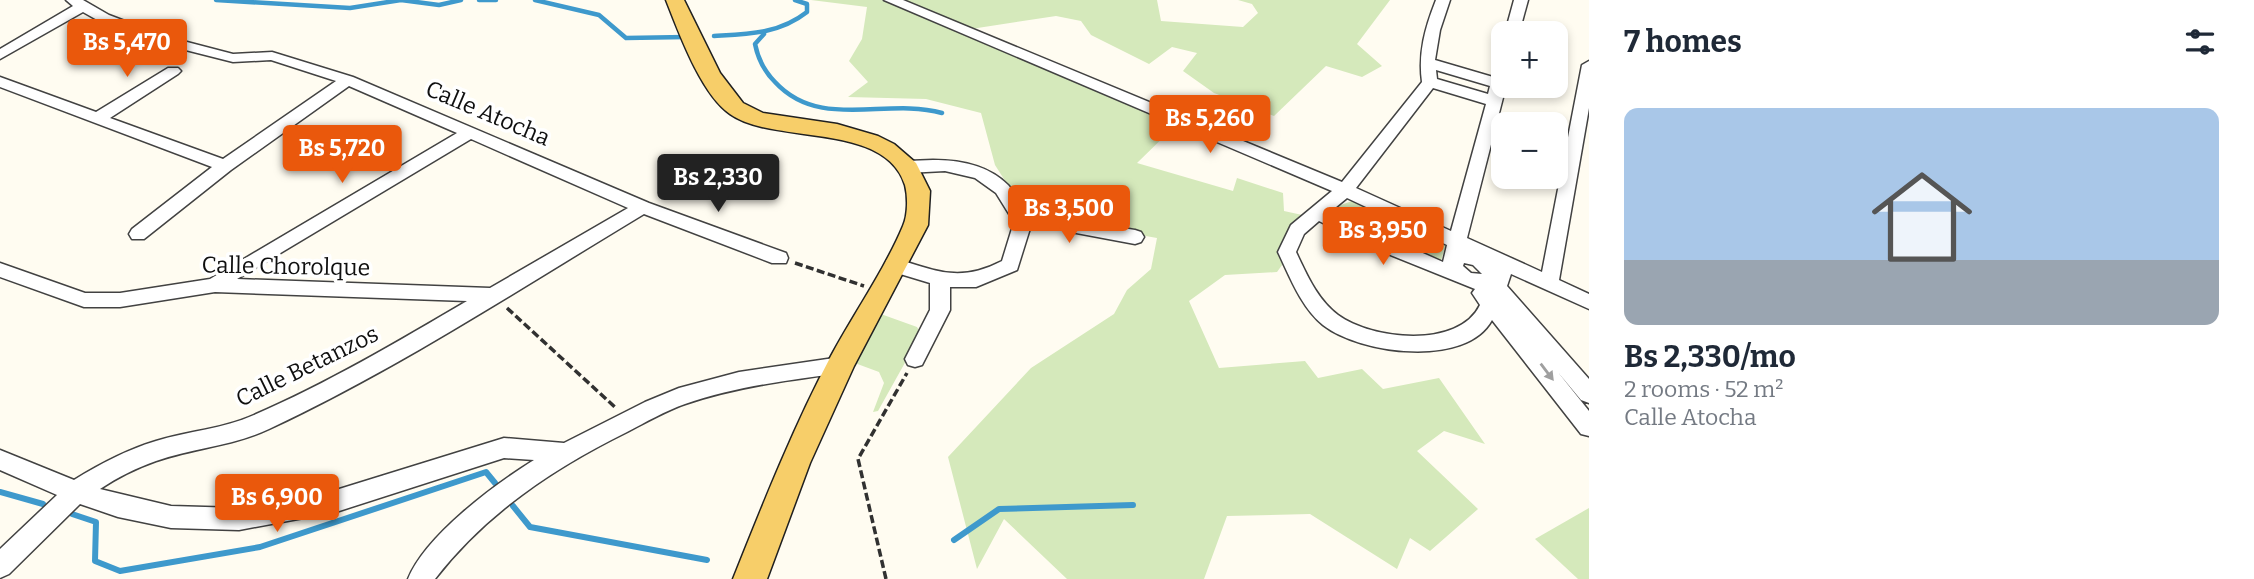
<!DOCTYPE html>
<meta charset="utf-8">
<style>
body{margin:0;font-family:Bitter,serif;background:#f6f6f7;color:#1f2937;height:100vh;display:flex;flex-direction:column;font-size:26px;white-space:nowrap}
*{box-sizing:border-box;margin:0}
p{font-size:23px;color:#747a83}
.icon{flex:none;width:38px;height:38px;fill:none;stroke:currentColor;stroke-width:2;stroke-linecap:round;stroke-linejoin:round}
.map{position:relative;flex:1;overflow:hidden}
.panel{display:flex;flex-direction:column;background:#fff;width:665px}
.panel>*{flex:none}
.tools{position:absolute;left:1491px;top:21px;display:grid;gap:14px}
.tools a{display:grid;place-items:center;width:77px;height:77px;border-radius:14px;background:#fff;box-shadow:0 4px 10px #0003;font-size:35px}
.price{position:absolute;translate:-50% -60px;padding:0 16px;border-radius:7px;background:#ea580c;color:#fff;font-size:23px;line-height:46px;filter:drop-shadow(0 2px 4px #0008)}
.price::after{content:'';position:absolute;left:50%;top:42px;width:21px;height:16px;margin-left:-10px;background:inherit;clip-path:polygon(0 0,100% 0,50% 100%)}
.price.on{background:#222;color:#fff}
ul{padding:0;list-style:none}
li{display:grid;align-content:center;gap:14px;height:371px;padding:0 35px}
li+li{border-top:2px solid #e0e1e3}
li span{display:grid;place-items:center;height:217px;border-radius:14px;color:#555}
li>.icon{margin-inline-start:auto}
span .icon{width:126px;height:126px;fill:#fffc;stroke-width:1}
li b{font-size:30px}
h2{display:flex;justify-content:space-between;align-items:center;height:84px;padding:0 35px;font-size:30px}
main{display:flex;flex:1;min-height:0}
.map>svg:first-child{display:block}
.green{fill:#d5e9bb}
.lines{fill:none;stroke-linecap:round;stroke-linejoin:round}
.stream-far1{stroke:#3e99cc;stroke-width:4.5}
.stream{stroke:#3e99cc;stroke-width:6}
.minor-casing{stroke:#424242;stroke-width:3}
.major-casing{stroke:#202020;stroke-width:3}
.path{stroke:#313131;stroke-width:3.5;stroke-dasharray:8 3.5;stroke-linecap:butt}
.minor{fill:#fff;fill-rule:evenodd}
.major{fill:#f7ce69;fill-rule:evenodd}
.oneway{fill:#9f9f9f}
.labels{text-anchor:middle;stroke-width:7;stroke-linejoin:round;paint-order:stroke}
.street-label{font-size:23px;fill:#0f0f0f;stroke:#fff}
</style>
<main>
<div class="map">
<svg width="1589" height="579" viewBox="0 0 1589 579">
<rect width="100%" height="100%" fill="#fffcf1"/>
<g class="green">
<polygon points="811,0 882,0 1176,125 1137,163 1233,191 1237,178 1283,193 1284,211 1316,218 1277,272 1225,275 1189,301 1219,368 1305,361 1318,378 1362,369 1383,389 1439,378 1485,444 1444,431 1417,451 1478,509 1430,551 1410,538 1397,569 1310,514 1227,516 1204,579 1067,579 1004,519 977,569 948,457 1031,368 1114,314 1127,290 1151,269 1157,238 1112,230 1016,198 995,165 981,113 926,99 848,97 868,82 849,61 862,39 867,7"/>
<polygon points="901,0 1157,0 1161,21 1243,27 1258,13 1252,4 1238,0 1390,0 1357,44 1382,66 1362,77 1326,66 1274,116 1214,93 1183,71 1197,53 1172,47 1149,64 1091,35 1081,21 1056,16 971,29"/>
<polygon points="1352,201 1446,244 1440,264 1351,225 1337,214 1338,206"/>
<polygon points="878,313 917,327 921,334 878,411 873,412 884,383 879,372 852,362"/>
<polygon points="1589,508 1589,579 1578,579 1535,539"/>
</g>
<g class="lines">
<g class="stream-far1">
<polyline points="216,0 350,8 401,0 439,5 461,0"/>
<polyline points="479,0 496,0"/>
<polyline points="535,0 599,15 626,38 686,37"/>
<path d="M764 34 755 44C758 59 765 72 775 82 820 131 886 97 942 113"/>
<path d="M714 36C748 34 779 34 807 12V4L795 0"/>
</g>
<g class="stream">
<polyline points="0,492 43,504"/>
<polyline points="513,506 530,527 707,560"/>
<polyline points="72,514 96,522 95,561 120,571 260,547 486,472 495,483"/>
<polyline points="954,540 999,509 1133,505"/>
</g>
<g class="minor-casing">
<g id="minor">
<path d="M66 0H83L109 15 164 36 233 54 272 52 353 77 649 203 786 253 788 258 786 263H772L644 214C521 288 399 368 269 429 233 446 193 448 156 461 136 468 118 477 100 489L171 506 239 508 336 490 504 438 564 443 645 402 679 388 739 372 841 357 848 359 851 365 848 371 841 373C788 380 735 387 685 404 665 411 646 422 627 432 554 468 486 513 435 579H408C426 535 494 485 534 460L504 458 336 512 239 530 171 528 118 517 80 504 9 574 0 578V549L57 495 0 470V450L74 480C100 464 126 450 156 441 188 431 223 429 254 415 326 384 399 341 467 301L215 292 120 307H84L0 277V263L85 293H120L210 279 457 133 349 86 231 170 144 239H132L129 234 132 229 212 167 0 87V77L96 112 168 68H178L181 71 178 74 110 118 223 159 336 81 271 60 233 62 154 42 99 21 83 12 0 59V49L73 6ZM471 139 628 208 490 288 237 279Z"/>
<path d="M884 0H903L1342 182 1422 82C1418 53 1425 28 1436 0H1450L1440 30 1435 60 1493 77 1498 64 1503 63V86H1506L1467 238 1542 272 1582 65 1589 61V108L1559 280 1589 294V309L1511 274 1507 286 1589 379V403L1581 400 1557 371 1589 411V436L1581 434 1492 320C1466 368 1360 354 1323 325 1301 307 1290 277 1278 252L1291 225 1332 191ZM1436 70 1490 86 1488 94 1437 79ZM1433 88 1486 104 1451 231 1356 188ZM1347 198 1447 245 1443 262 1330 212ZM1319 221 1373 248 1475 289 1472 293 1480 305C1459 349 1372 340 1338 315 1317 299 1307 275 1296 252L1304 234ZM1464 263 1473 265 1482 274 1471 273 1463 266Z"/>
<polygon points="1514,0 1528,0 1519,33 1505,33"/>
<path d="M933 160C960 160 988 165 1008 185 1014 191 1017 201 1025 204 1060 219 1098 224 1135 230L1141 232 1144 237 1141 242 1135 244 1071 232 1030 219 1032 222 1017 270 976 287H950V310L922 365 915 367 908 365 905 359 930 310V283L887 270 885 265 887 260 894 258C937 271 959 283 1002 261L1014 222 996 193 975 178 945 171 907 173 899 167 907 161Z"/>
</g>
</g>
<g class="major-casing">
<path id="major" d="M666 0H684L720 73 743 103 763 113 837 124 878 136 894 144 916 163 930 191 928 225 854 366 810 463 767 579H733C763 504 793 428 831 356 853 315 885 269 903 226 908 215 908 197 905 185 885 121 773 145 730 114 701 94 679 33 666 0Z"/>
</g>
<g class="path">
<polyline points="795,263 864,286"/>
<polyline points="507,308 617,409"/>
<polyline points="886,579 858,459 907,373"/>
</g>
<use href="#minor" class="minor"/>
<use href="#major" class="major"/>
</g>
<defs><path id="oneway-solid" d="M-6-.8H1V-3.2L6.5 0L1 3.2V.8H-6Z" transform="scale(1.75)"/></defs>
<use class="oneway" href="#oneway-solid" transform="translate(1547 372) rotate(53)"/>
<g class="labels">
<g class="street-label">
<text transform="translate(488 113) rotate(23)" y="8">Calle Atocha</text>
<text transform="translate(286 266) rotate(1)" y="8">Calle Chorolque</text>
<text transform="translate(307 366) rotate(-26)" y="8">Calle Betanzos</text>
</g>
</g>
</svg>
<div class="tools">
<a>+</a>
<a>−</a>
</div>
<b class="price" style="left:127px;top:79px">Bs 5,470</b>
<b class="price" style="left:1210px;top:155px">Bs 5,260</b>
<b class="price" style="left:342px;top:185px">Bs 5,720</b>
<b class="price on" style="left:718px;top:214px">Bs 2,330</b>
<b class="price" style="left:1069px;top:245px">Bs 3,500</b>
<b class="price" style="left:1383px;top:267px">Bs 3,950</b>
<b class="price" style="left:277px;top:534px">Bs 6,900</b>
</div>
<section class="panel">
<h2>7 homes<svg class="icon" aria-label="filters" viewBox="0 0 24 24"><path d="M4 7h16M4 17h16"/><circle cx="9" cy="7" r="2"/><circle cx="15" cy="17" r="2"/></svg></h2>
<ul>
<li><span style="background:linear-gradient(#a9c7e8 70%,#9aa5b1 0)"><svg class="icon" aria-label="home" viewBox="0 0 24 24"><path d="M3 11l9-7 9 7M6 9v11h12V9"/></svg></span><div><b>Bs 2,330/mo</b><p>2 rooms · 52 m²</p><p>Calle Atocha</p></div></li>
</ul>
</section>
</main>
